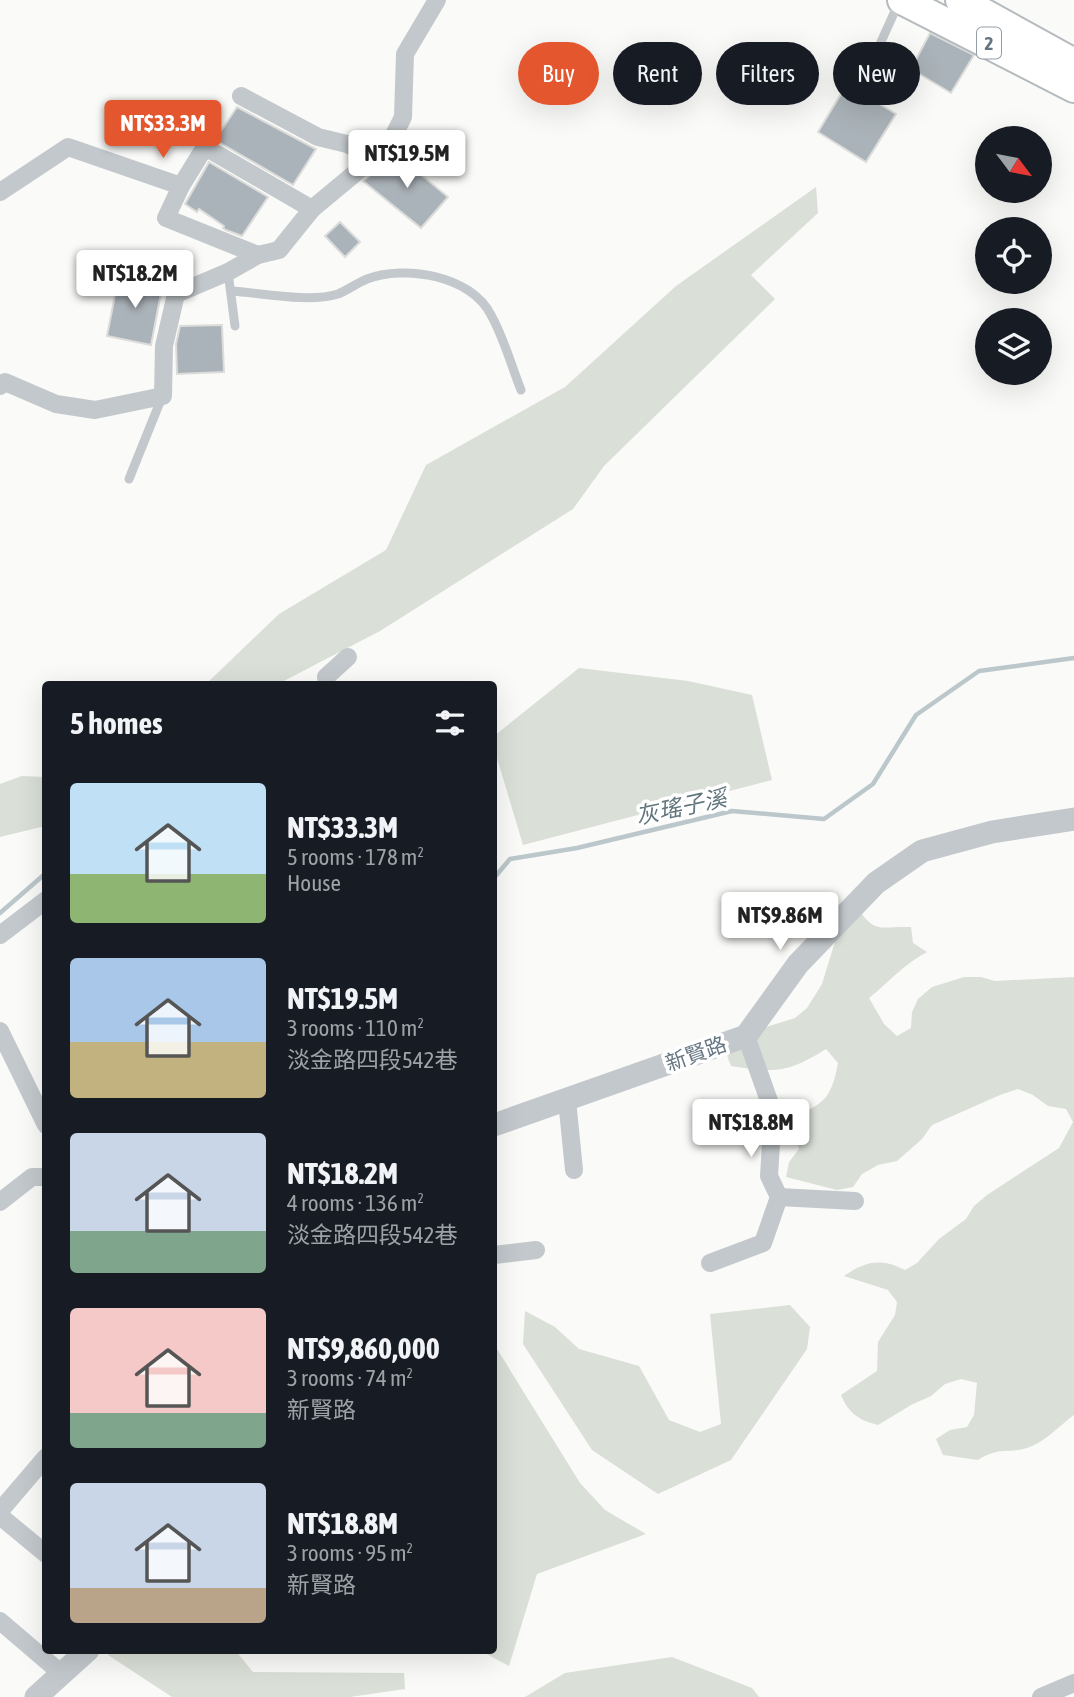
<!DOCTYPE html>
<meta charset="utf-8">
<style>
body{margin:0;font-family:"Asap Condensed","Noto Sans TC",sans-serif;background:#20242c;color:#f1f3f6;height:100vh;display:flex;flex-direction:column;font-size:26px;white-space:nowrap}
*{box-sizing:border-box;margin:0}
p{font-size:23px;color:#9ea1a6}
.icon{flex:none;width:38px;height:38px;fill:none;stroke:currentColor;stroke-width:2;stroke-linecap:round;stroke-linejoin:round}
.map{position:relative;flex:1;overflow:hidden}
.panel{position:absolute;left:42px;top:681px;width:455px;height:973px;display:flex;flex-direction:column;background:#171b24;border-radius:7px;box-shadow:0 7px 28px #0002}
.panel>*{flex:none}
.hud{position:absolute;left:518px;top:42px;width:450px;height:63px;display:flex;gap:14px}
.needle{width:46px;rotate:122deg}
.fabs{position:absolute;left:975px;top:126px;display:grid;gap:14px}
.fabs a{display:grid;place-items:center;width:77px;height:77px;border-radius:50%;background:#171b24;box-shadow:0 7px 28px #0002;font-size:35px}
.price{position:absolute;translate:-50% -60px;padding:0 16px;border-radius:7px;background:#fff;color:#222;font-size:23px;line-height:46px;filter:drop-shadow(0 2px 4px #0008)}
.price::after{content:'';position:absolute;left:50%;top:42px;width:21px;height:16px;margin-left:-10px;background:inherit;clip-path:polygon(0 0,100% 0,50% 100%)}
.price.on{background:#e4572e;color:#fff}
ul{padding:0;list-style:none}
li{display:flex;align-items:center;gap:21px;height:175px;padding:0 28px}
li span{display:grid;place-items:center;flex:none;width:196px;height:140px;border-radius:7px;color:#555}
li>.icon{margin-inline-start:auto}
span .icon{width:84px;height:84px;fill:#fffc;stroke-width:1}
li b{font-size:30px}
h2{display:flex;justify-content:space-between;align-items:center;height:84px;padding:0 28px;font-size:30px}
.chip{padding:0 24px;border-radius:32px;background:#171b24;box-shadow:0 7px 28px #0002;font-size:24px;line-height:63px}
.chip.on{background:#e4572e;color:#fff}
.map>svg:first-child{display:block}
.green{fill:#dadfd7}
.lines{fill:none;stroke-linecap:round;stroke-linejoin:round}
.stream{stroke:#bbc7cb;stroke-width:4.5}
.building{fill:#aab3b9;stroke:#dcdcda;stroke-width:2}
.primary-casing{stroke:#b5babe;stroke-width:32}
.service{stroke:#c3c8cc;stroke-width:9}
.minor{stroke:#c3c8cc;stroke-width:18}
.tertiary{stroke:#c3c8cc;stroke-width:23}
.primary{stroke:#fff;stroke-width:28}
.labels{text-anchor:middle;stroke-width:7;stroke-linejoin:round;paint-order:stroke}
.shield{fill:#fff;stroke:#939fa8;stroke-width:2}
.shield-label{font-size:19px;font-weight:bold;fill:#657683}
.street-label{font-size:21px;fill:#657683;stroke:#fff}
.water-label{font-size:23px;font-style:italic;fill:#60757c;stroke:#fff}
</style>
<div class="map">
<svg width="1074" height="1697" viewBox="0 0 1074 1697">
<rect width="100%" height="100%" fill="#fafaf8"/>
<g class="green">
<polygon points="816,187 818,213 751,275 775,299 604,466 573,509 380,631 278,684 206,684 279,614 386,550 426,465 565,387 676,286"/>
<polygon points="579,668 688,681 752,695 772,780 523,845 494,748 494,736"/>
<polygon points="22,776 45,777 45,826 0,837 0,784"/>
<path d="M857 906C874 935 881 926 911 927L913 943 927 952C903 965 890 981 869 998L884 1024 897 1036 911 1028 912 1012 918 999 932 987 964 977H981L995 981 1074 977V1415C1060 1425 1044 1443 1027 1448 1007 1454 1000 1446 978 1460L943 1455 936 1439 950 1430 967 1427 974 1415 977 1383 961 1379 945 1384 931 1396 911 1405 878 1425C859 1420 849 1414 841 1395L877 1371 878 1342 895 1315 897 1302 888 1290 844 1276C866 1261 881 1258 905 1270L917 1263 939 1239 966 1219 974 1206 987 1195 1059 1148 1073 1122 1066 1109 1048 1106 1033 1095 1018 1089 1000 1095 932 1125 922 1139 897 1161 878 1165 862 1174 853 1187 837 1190 786 1177 789 1162 799 1149 791 1119C823 1103 831 1101 838 1063L826 1049C788 1073 775 1073 731 1066L725 1050 766 1027 795 1018 807 1008 822 984 838 932Z"/>
<polygon points="790,1305 810,1327 807,1349 731,1460 658,1494 592,1450 523,1344 525,1311 555,1327 579,1349 639,1366 669,1420 700,1432 721,1424 710,1314"/>
<polygon points="494,1344 580,1483 605,1510 646,1534 537,1574 509,1666 479,1650 494,1650"/>
<polygon points="113,1650 235,1650 253,1672 404,1673 405,1689 350,1697 172,1697 108,1655"/>
<polygon points="672,1657 752,1688 759,1697 525,1697 565,1673"/>
</g>
<g class="lines">
<g class="stream">
<polyline points="494,878 510,859 577,848 732,811 824,819 873,784 916,715 979,671 1074,658"/>
<polyline points="0,913 46,873"/>
</g>
</g>
<g class="building">
<polygon points="930,33 974,55 951,93 911,69"/>
<polygon points="847,84 896,114 866,162 818,132"/>
<polygon points="237,107 316,149 293,185 215,140"/>
<polygon points="396,154 448,197 421,228 363,181"/>
<polygon points="209,162 268,197 242,236 226,230 223,228 224,226 199,209 197,212 185,204"/>
<polygon points="340,222 360,242 345,257 325,236"/>
<polygon points="119,274 163,283 151,345 107,336"/>
<polygon points="222,325 224,372 177,374 176,344 180,326"/>
</g>
<g class="lines">
<g class="primary-casing">
<g id="primary">
<polyline points="902,0 1074,88"/>
<polyline points="960,0 1074,63"/>
</g>
</g>
<g class="service">
<polyline points="866,75 899,2"/>
<polyline points="228,272 235,326"/>
<path d="M231 291C262 293 308 303 338 294 348 290 357 283 367 279 405 265 471 275 491 315 504 338 511 365 521 390"/>
<polyline points="129,479 162,397"/>
</g>
<g class="minor">
<polyline points="241,96 318,137 347,144 376,157"/>
<polyline points="181,186 166,218 258,255"/>
<polyline points="0,192 68,147 181,186 205,147 312,209"/>
<polyline points="0,386 5,382 56,404 95,410 163,396 164,346 176,294 228,272 258,255 279,250 312,209 389,145 403,117 405,54 437,0"/>
<polyline points="327,684 326,677 348,657"/>
<polyline points="0,935 46,900"/>
<polyline points="0,1031 46,1125"/>
<polyline points="567,1100 574,1170"/>
<polyline points="779,1197 855,1201"/>
<polyline points="0,1202 32,1177 46,1177"/>
<polyline points="494,1255 536,1250"/>
<polyline points="710,1263 763,1243 779,1197 769,1176 773,1112 746,1036"/>
<polyline points="0,1511 46,1457"/>
<polyline points="0,1516 46,1554"/>
<polyline points="0,1621 62,1674"/>
<polyline points="1041,1697 1074,1683"/>
</g>
<g class="tertiary">
<polyline points="494,1125 746,1036 798,964 876,883 922,851 992,832 1074,819"/>
<polyline points="36,1697 88,1650"/>
</g>
<use href="#primary" class="primary"/>
</g>
<g class="labels">
<rect class="shield" x="977" y="27.5" width="24" height="31" rx="5"/>
<g class="shield-label">
<text x="989" y="50">2</text>
</g>
<g class="street-label">
<text transform="translate(696 1054) rotate(-20)" y="7">新賢路</text>
</g>
<g class="water-label">
<text transform="translate(681 807) rotate(-12)" y="8">灰瑤子溪</text>
</g>
</g>
</svg>
<div class="fabs">
<a><svg class="needle" viewBox="-14 -14 28 28"><path d="M0-13l5 13h-10z" fill="#e53935"/><path d="M0 13l5-13h-10z" fill="#9ea1a6"/></svg></a>
<a><svg class="icon" aria-label="locate" viewBox="0 0 24 24"><circle cx="12" cy="12" r="6"/><path d="M12 2v4M12 18v4M2 12h4M18 12h4"/></svg></a>
<a><svg class="icon" aria-label="layers" viewBox="0 0 24 24"><path d="M12 4l9 5-9 5-9-5zM3 14l9 5 9-5"/></svg></a>
</div>
<b class="price on" style="left:163px;top:160px">NT$33.3M</b>
<b class="price" style="left:407px;top:190px">NT$19.5M</b>
<b class="price" style="left:135px;top:310px">NT$18.2M</b>
<b class="price" style="left:780px;top:952px">NT$9.86M</b>
<b class="price" style="left:751px;top:1159px">NT$18.8M</b>
<div class="hud">
<a class="chip on">Buy</a>
<a class="chip">Rent</a>
<a class="chip">Filters</a>
<a class="chip">New</a>
</div>
<section class="panel">
<h2>5 homes<svg class="icon" aria-label="filters" viewBox="0 0 24 24"><path d="M4 7h16M4 17h16"/><circle cx="9" cy="7" r="2"/><circle cx="15" cy="17" r="2"/></svg></h2>
<ul>
<li><span style="background:linear-gradient(#bfe0f5 65%,#8fb573 0)"><svg class="icon" aria-label="home" viewBox="0 0 24 24"><path d="M3 11l9-7 9 7M6 9v11h12V9"/></svg></span><div><b>NT$33.3M</b><p>5 rooms · 178 m²</p><p>House</p></div></li>
<li><span style="background:linear-gradient(#a9c7e8 60%,#c2b280 0)"><svg class="icon" aria-label="home" viewBox="0 0 24 24"><path d="M3 11l9-7 9 7M6 9v11h12V9"/></svg></span><div><b>NT$19.5M</b><p>3 rooms · 110 m²</p><p>淡金路四段542巷</p></div></li>
<li><span style="background:linear-gradient(#c9d6e8 70%,#7fa58c 0)"><svg class="icon" aria-label="home" viewBox="0 0 24 24"><path d="M3 11l9-7 9 7M6 9v11h12V9"/></svg></span><div><b>NT$18.2M</b><p>4 rooms · 136 m²</p><p>淡金路四段542巷</p></div></li>
<li><span style="background:linear-gradient(#f6c9c9 75%,#7fa58c 0)"><svg class="icon" aria-label="home" viewBox="0 0 24 24"><path d="M3 11l9-7 9 7M6 9v11h12V9"/></svg></span><div><b>NT$9,860,000</b><p>3 rooms · 74 m²</p><p>新賢路</p></div></li>
<li><span style="background:linear-gradient(#c9d6e8 75%,#b9a48a 0)"><svg class="icon" aria-label="home" viewBox="0 0 24 24"><path d="M3 11l9-7 9 7M6 9v11h12V9"/></svg></span><div><b>NT$18.8M</b><p>3 rooms · 95 m²</p><p>新賢路</p></div></li>
</ul>
</section>
</div>
